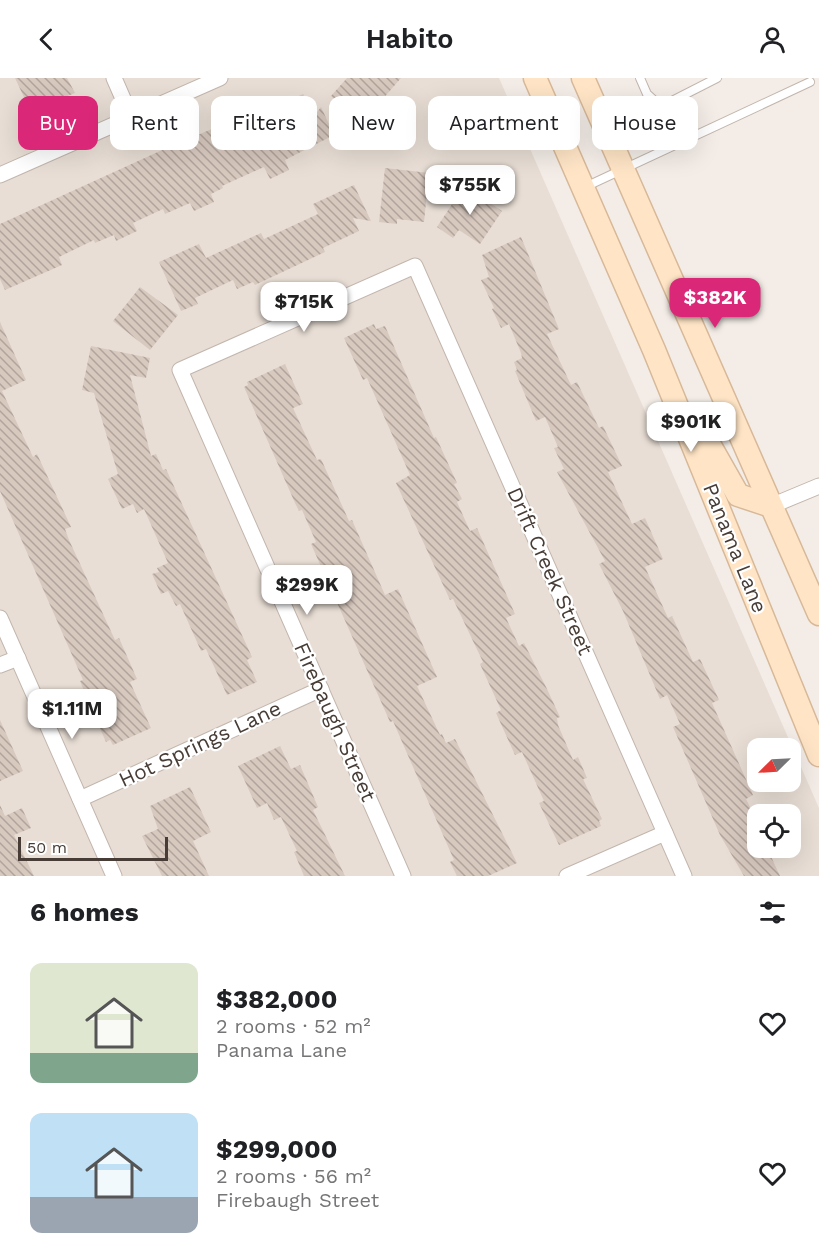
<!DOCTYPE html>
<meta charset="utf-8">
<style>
body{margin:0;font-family:"Work Sans",sans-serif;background:#f2f2f2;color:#202124;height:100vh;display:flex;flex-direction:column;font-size:22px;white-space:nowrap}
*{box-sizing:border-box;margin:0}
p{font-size:20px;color:#757577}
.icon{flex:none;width:33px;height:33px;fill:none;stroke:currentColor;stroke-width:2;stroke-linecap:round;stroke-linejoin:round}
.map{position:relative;height:798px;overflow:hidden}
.details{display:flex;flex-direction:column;background:#fff;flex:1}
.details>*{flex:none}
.banner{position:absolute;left:18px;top:18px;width:783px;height:54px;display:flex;gap:12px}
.needle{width:39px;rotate:246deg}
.tools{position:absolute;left:747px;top:660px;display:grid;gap:12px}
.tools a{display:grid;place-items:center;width:54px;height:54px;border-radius:12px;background:#fff;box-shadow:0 6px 24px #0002;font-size:30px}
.scale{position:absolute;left:18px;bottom:15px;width:150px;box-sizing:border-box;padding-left:6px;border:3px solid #473d36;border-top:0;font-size:16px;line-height:21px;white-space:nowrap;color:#473d36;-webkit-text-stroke:4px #fff;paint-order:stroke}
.price{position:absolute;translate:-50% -51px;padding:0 14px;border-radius:12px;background:#fff;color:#222;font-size:20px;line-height:39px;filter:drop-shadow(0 2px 3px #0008)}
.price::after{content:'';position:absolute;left:50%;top:36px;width:18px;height:14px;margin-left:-9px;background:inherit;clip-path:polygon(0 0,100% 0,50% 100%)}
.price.on{background:#db2777;color:#fff}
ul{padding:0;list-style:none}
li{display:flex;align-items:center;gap:18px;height:150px;padding:0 30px}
li span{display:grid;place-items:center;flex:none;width:168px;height:120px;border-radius:12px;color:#555}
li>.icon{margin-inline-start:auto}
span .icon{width:72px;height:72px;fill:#fffc;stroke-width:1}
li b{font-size:26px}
h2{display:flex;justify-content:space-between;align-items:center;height:72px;padding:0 30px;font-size:26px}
.tag{padding:0 21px;border-radius:12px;background:#fff;box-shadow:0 6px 24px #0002;font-size:21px;line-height:54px}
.tag.on{background:#db2777;color:#fff}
header{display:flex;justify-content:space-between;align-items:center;height:78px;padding:0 30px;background:#fff;font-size:27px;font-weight:600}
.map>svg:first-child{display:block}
.residential{fill:#e8ded5;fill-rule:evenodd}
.building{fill:url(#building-back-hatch)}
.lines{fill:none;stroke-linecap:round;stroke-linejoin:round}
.lane-casing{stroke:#c2b6ad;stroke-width:10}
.street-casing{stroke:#c2b6ad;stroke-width:17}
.secondary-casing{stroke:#d7b999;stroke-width:25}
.lane{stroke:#fff;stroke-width:8}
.street{stroke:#fff;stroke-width:15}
.secondary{stroke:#ffe5c6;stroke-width:22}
.labels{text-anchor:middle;stroke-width:4.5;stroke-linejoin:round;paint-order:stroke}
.street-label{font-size:21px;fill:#473d36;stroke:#fff}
</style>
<header><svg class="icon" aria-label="back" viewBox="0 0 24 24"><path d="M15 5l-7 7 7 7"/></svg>Habito<svg class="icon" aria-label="person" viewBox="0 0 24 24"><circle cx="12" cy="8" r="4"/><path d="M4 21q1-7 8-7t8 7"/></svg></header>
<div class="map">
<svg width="819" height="798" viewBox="0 0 819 798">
<defs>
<pattern id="building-back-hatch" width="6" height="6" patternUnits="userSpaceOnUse" patternTransform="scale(1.5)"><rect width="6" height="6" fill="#d8c9bf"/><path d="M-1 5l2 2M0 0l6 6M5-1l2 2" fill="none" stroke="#b1a49c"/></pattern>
</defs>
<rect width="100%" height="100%" fill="#f4ede7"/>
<path class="residential" d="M0 0H499L819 730V798H0ZM758 670H790V704H758ZM758 736H790V770H758Z"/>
<g class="building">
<polygon points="15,0 67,0 75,15 65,19 71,31 37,47"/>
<polygon points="347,0 401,0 381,23 387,28 376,40 370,35 364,42 358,36 355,40 331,18"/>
<polygon points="303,16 314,38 321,29 334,57 285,82 289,92 270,101 264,89 222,108 223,110 211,116 214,124 194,133 190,125 165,136 163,131 133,145 137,153 116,163 114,157 95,165 94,162 59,179 62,187 5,212 0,201 0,146 160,73 273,25 275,29"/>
<polygon points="385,90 429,95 424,144 397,141 397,146 379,144"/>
<polygon points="354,107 371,143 353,140 359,153 323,170 325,174 255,207 253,204 237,211 233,202 195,220 198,226 181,233 159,184 199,166 206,180 261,155 264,161 318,136 313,126"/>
<polygon points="464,108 502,133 480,166 459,152 453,160 437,149"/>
<polygon points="521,159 559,251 547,256 571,307 577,304 599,350 603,348 622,388 608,394 632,446 645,440 663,481 645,489 668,540 672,538 693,584 700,581 719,622 712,625 753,717 746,721 758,745 758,777 768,772 780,798 744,798 720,757 673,649 680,646 667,617 660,621 623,533 599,486 605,483 557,394 564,391 554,370 558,369 545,339 536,343 515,293 517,292 514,284 522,280 521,275 509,246 501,250 492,231 494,230 481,202 489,199 482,177"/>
<polygon points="140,209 178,237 150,272 113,243"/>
<polygon points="0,244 26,302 2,313 33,379 37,376 71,449 65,451 69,462 115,562 119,560 137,601 130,604 151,650 113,667 110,662 106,664 90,628 80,603 83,602 0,413"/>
<polygon points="374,246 376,251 385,248 434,360 436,359 457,405 454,406 462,421 457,424 470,453 477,450 515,536 506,540 519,568 524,565 547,611 560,639 557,640 558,647 573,682 578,679 587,700 583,701 602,741 599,743 601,748 559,767 539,725 544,723 522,674 515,677 496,635 501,632 480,586 483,584 453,521 450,522 396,405 410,397 367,300 363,302 344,260"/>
<polygon points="91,268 150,280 146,300 130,297 151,378 156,376 163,392 166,391 252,579 247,582 257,604 227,617 206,571 201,573 180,526 176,528 168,513 161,516 152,496 159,494 157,490 168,485 144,431 137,435 133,426 122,431 108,401 118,396 94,315 82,312"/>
<polygon points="285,286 303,326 293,330 317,382 321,381 349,443 352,442 385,517 398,511 437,599 417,608 440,657 442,656 446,665 455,661 517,785 488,798 457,798 450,784 454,782 406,673 393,643 390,644 311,466 316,464 302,432 299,433 295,425 244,309 248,307 247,304"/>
<polygon points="0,642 23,693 0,703"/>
<polygon points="280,668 291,691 300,687 318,729 313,732 345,798 304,798 294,774 297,773 281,739 274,742 267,725 257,730 238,688"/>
<polygon points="190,709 211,754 193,763 209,798 162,798 142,758 158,751 150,728"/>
<polygon points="0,727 5,738 22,730 31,750 14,757 34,798 0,798"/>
</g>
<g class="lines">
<g class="lane-casing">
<g id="lane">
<polyline points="640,0 647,16 658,26 668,25 717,0"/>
<polyline points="585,109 810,4"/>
</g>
</g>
<g class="street-casing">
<g id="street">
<polyline points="114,0 131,39"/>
<polyline points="0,97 220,0"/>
<polyline points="771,428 819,408"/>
<polyline points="0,540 114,798"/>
<polyline points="0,587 18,580"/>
<polyline points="80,721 321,611"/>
<polyline points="403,798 180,292 415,188 684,798"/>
<polyline points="567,798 665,755"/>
</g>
</g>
<g class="secondary-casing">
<g id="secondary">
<polyline points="535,0 654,272 819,677"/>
<polyline points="583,0 819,536"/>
<polyline points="696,343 738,417 771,428"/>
</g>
</g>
<use href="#lane" class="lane"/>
<use href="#street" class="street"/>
<use href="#secondary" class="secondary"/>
</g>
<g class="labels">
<g class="street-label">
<text transform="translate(735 470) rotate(68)" y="7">Panama Lane</text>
<text transform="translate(550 493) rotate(66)" y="7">Drift Creek Street</text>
<text transform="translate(335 644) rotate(66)" y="7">Firebaugh Street</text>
<text transform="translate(200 666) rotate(-25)" y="7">Hot Springs Lane</text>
</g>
</g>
</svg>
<div class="tools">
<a><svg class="needle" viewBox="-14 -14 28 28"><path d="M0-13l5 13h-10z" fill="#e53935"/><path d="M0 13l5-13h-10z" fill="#757577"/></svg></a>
<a><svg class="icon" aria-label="locate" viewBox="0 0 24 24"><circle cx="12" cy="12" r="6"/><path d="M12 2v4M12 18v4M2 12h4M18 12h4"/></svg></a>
</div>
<div class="scale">50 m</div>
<b class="price" style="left:470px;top:138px">$755K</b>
<b class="price on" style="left:715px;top:251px">$382K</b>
<b class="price" style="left:304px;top:255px">$715K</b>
<b class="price" style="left:691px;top:375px">$901K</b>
<b class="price" style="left:307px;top:538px">$299K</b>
<b class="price" style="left:72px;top:662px">$1.11M</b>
<div class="banner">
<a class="tag on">Buy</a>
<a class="tag">Rent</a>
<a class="tag">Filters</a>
<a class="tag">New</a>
<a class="tag">Apartment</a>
<a class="tag">House</a>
</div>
</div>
<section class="details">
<h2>6 homes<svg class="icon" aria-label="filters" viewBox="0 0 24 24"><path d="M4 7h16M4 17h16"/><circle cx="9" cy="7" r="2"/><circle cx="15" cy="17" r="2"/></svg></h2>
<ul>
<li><span style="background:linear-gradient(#dfe7d0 75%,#7fa58c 0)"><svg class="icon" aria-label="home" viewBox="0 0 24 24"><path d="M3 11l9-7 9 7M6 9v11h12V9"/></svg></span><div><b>$382,000</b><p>2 rooms · 52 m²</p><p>Panama Lane</p></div><svg class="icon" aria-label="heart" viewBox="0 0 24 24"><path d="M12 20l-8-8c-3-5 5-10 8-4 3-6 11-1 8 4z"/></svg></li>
<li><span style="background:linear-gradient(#bfe0f5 70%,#9aa5b1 0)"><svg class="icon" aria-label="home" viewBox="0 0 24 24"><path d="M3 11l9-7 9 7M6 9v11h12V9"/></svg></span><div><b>$299,000</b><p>2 rooms · 56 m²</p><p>Firebaugh Street</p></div><svg class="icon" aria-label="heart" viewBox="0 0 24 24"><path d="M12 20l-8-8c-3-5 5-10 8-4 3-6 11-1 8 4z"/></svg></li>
</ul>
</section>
